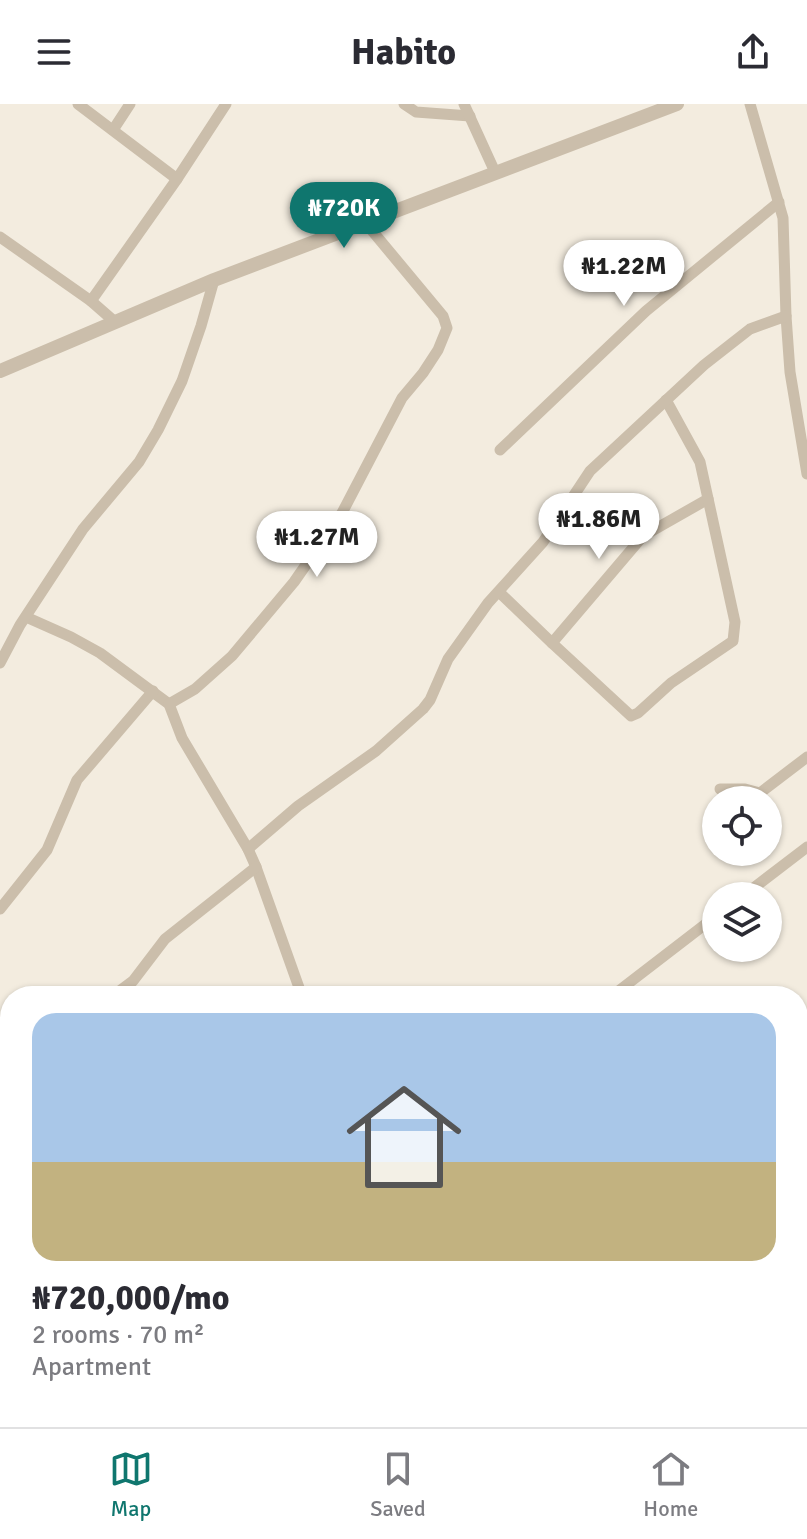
<!DOCTYPE html>
<meta charset="utf-8">
<style>
body{margin:0;font-family:Signika,sans-serif;background:#f2f2f3;color:#2b2b33;height:100vh;display:flex;flex-direction:column;font-size:30px;white-space:nowrap}
*{box-sizing:border-box;margin:0}
p{font-size:26px;color:#7c7c81}
.icon{flex:none;width:44px;height:44px;fill:none;stroke:currentColor;stroke-width:2;stroke-linecap:round;stroke-linejoin:round}
.map{position:relative;flex:1;overflow:hidden}
.drawer{position:absolute;left:0px;top:882px;width:808px;height:442px;display:flex;flex-direction:column;background:#fff;border-radius:32px 32px 0 0;box-shadow:0 2px 6px #0004}
.drawer>*{flex:none}
.tools{position:absolute;left:702px;top:682px;display:grid;gap:16px}
.tools a{display:grid;place-items:center;width:80px;height:80px;border-radius:50%;background:#fff;box-shadow:0 2px 6px #0004;font-size:40px}
.price{position:absolute;translate:-50% -68px;padding:0 18px;border-radius:28px;background:#fff;color:#222;font-size:26px;line-height:52px;filter:drop-shadow(0 2px 4px #0008)}
.price::after{content:'';position:absolute;left:50%;top:48px;width:24px;height:18px;margin-left:-12px;background:inherit;clip-path:polygon(0 0,100% 0,50% 100%)}
.price.on{background:#0f766e;color:#fff}
ul{padding:0;list-style:none}
li{display:grid;align-content:center;gap:16px;height:424px;padding:0 32px}
li+li{border-top:2px solid #e1e1e2}
li span{display:grid;place-items:center;height:248px;border-radius:24px;color:#555}
li>.icon{margin-inline-start:auto}
span .icon{width:144px;height:144px;fill:#fffc;stroke-width:1}
li b{font-size:34px}
header{display:flex;justify-content:space-between;align-items:center;height:104px;padding:0 32px;background:#fff;font-size:36px;font-weight:700}
.tabs{display:flex;justify-content:space-around;align-items:center;height:112px;border-top:2px solid #e1e1e2;background:#fff;font-size:22px;color:#7c7c81}
.tabs a{display:grid;justify-items:center;gap:4px}
.tabs .on{color:#0f766e}
.map>svg:first-child{display:block}
.lines{fill:none;stroke-linecap:round;stroke-linejoin:round}
.minor{stroke:#cbbeab;stroke-width:11}
.tertiary{stroke:#cbbeab;stroke-width:14}
</style>
<header><svg class="icon" aria-label="menu" viewBox="0 0 24 24"><path d="M4 6h16M4 12h16M4 18h16"/></svg>Habito<svg class="icon" aria-label="share" viewBox="0 0 24 24"><path d="M12 15V3M7 8l5-5 5 5M5 13v7h14v-7"/></svg></header>
<div class="map">
<svg width="807" height="1323" viewBox="0 0 807 1323">
<rect width="100%" height="100%" fill="#f3ecdf"/>
<g class="lines">
<g class="minor">
<polyline points="78,0 177,75"/>
<polyline points="404,0 416,8 470,12"/>
<polyline points="464,0 495,68"/>
<polyline points="750,0 783,114 786,212 790,268 807,370"/>
<polyline points="113,26 130,0"/>
<polyline points="0,133 91,197 115,218"/>
<polyline points="91,197 177,75 226,0"/>
<polyline points="500,346 646,207 779,98"/>
<polyline points="499,488 552,539 643,432 708,395"/>
<polyline points="26,513 71,533 100,549 169,600 182,634 248,745 256,763 302,892"/>
<polyline points="552,539 631,612 638,609 671,579 733,537 735,518 700,358 666,296"/>
<polyline points="0,559 20,521 83,425 139,358 158,326 182,277 201,222 214,176"/>
<polyline points="169,600 195,585 232,552 294,478 342,409 402,294 423,269 438,246 447,224 443,212 364,117"/>
<polyline points="720,685 745,685 760,689 807,653"/>
<polyline points="248,745 298,702 376,647 423,605 430,596 448,555 488,499 543,438 590,367 704,261 750,225 786,212"/>
<polyline points="743,792 807,743"/>
<polyline points="0,805 47,746 77,676 153,587"/>
<polyline points="113,892 133,877 165,835 256,763"/>
<polyline points="612,892 716,812"/>
<polyline points="0,976 10,969"/>
<polyline points="798,1070 807,1064"/>
<polyline points="0,1174 10,1182"/>
<polyline points="798,1228 807,1222"/>
<polyline points="798,1247 807,1261"/>
<polyline points="251,1314 259,1323"/>
<polyline points="406,1314 413,1323"/>
<polyline points="489,1314 496,1323"/>
<polyline points="91,1323 102,1314"/>
<polyline points="691,1323 693,1314"/>
</g>
<polyline class="tertiary" points="0,267 214,176 677,0"/>
</g>
</svg>
<div class="tools">
<a><svg class="icon" aria-label="locate" viewBox="0 0 24 24"><circle cx="12" cy="12" r="6"/><path d="M12 2v4M12 18v4M2 12h4M18 12h4"/></svg></a>
<a><svg class="icon" aria-label="layers" viewBox="0 0 24 24"><path d="M12 4l9 5-9 5-9-5zM3 14l9 5 9-5"/></svg></a>
</div>
<b class="price on" style="left:344px;top:146px">₦720K</b>
<b class="price" style="left:624px;top:204px">₦1.22M</b>
<b class="price" style="left:599px;top:457px">₦1.86M</b>
<b class="price" style="left:317px;top:475px">₦1.27M</b>
<section class="drawer">
<ul>
<li><span style="background:linear-gradient(#a9c7e8 60%,#c2b280 0)"><svg class="icon" aria-label="home" viewBox="0 0 24 24"><path d="M3 11l9-7 9 7M6 9v11h12V9"/></svg></span><div><b>₦720,000/mo</b><p>2 rooms · 70 m²</p><p>Apartment</p></div></li>
</ul>
</section>
</div>
<nav class="tabs">
<a class="on"><svg class="icon" aria-label="map" viewBox="0 0 24 24"><path d="M3 6l6-2 6 2 6-2v14l-6 2-6-2-6 2zM9 4v14M15 6v14"/></svg>Map</a>
<a><svg class="icon" aria-label="saved" viewBox="0 0 24 24"><path d="M7 4h10v16l-5-4-5 4z"/></svg>Saved</a>
<a><svg class="icon" aria-label="home" viewBox="0 0 24 24"><path d="M3 11l9-7 9 7M6 9v11h12V9"/></svg>Home</a>
</nav>
